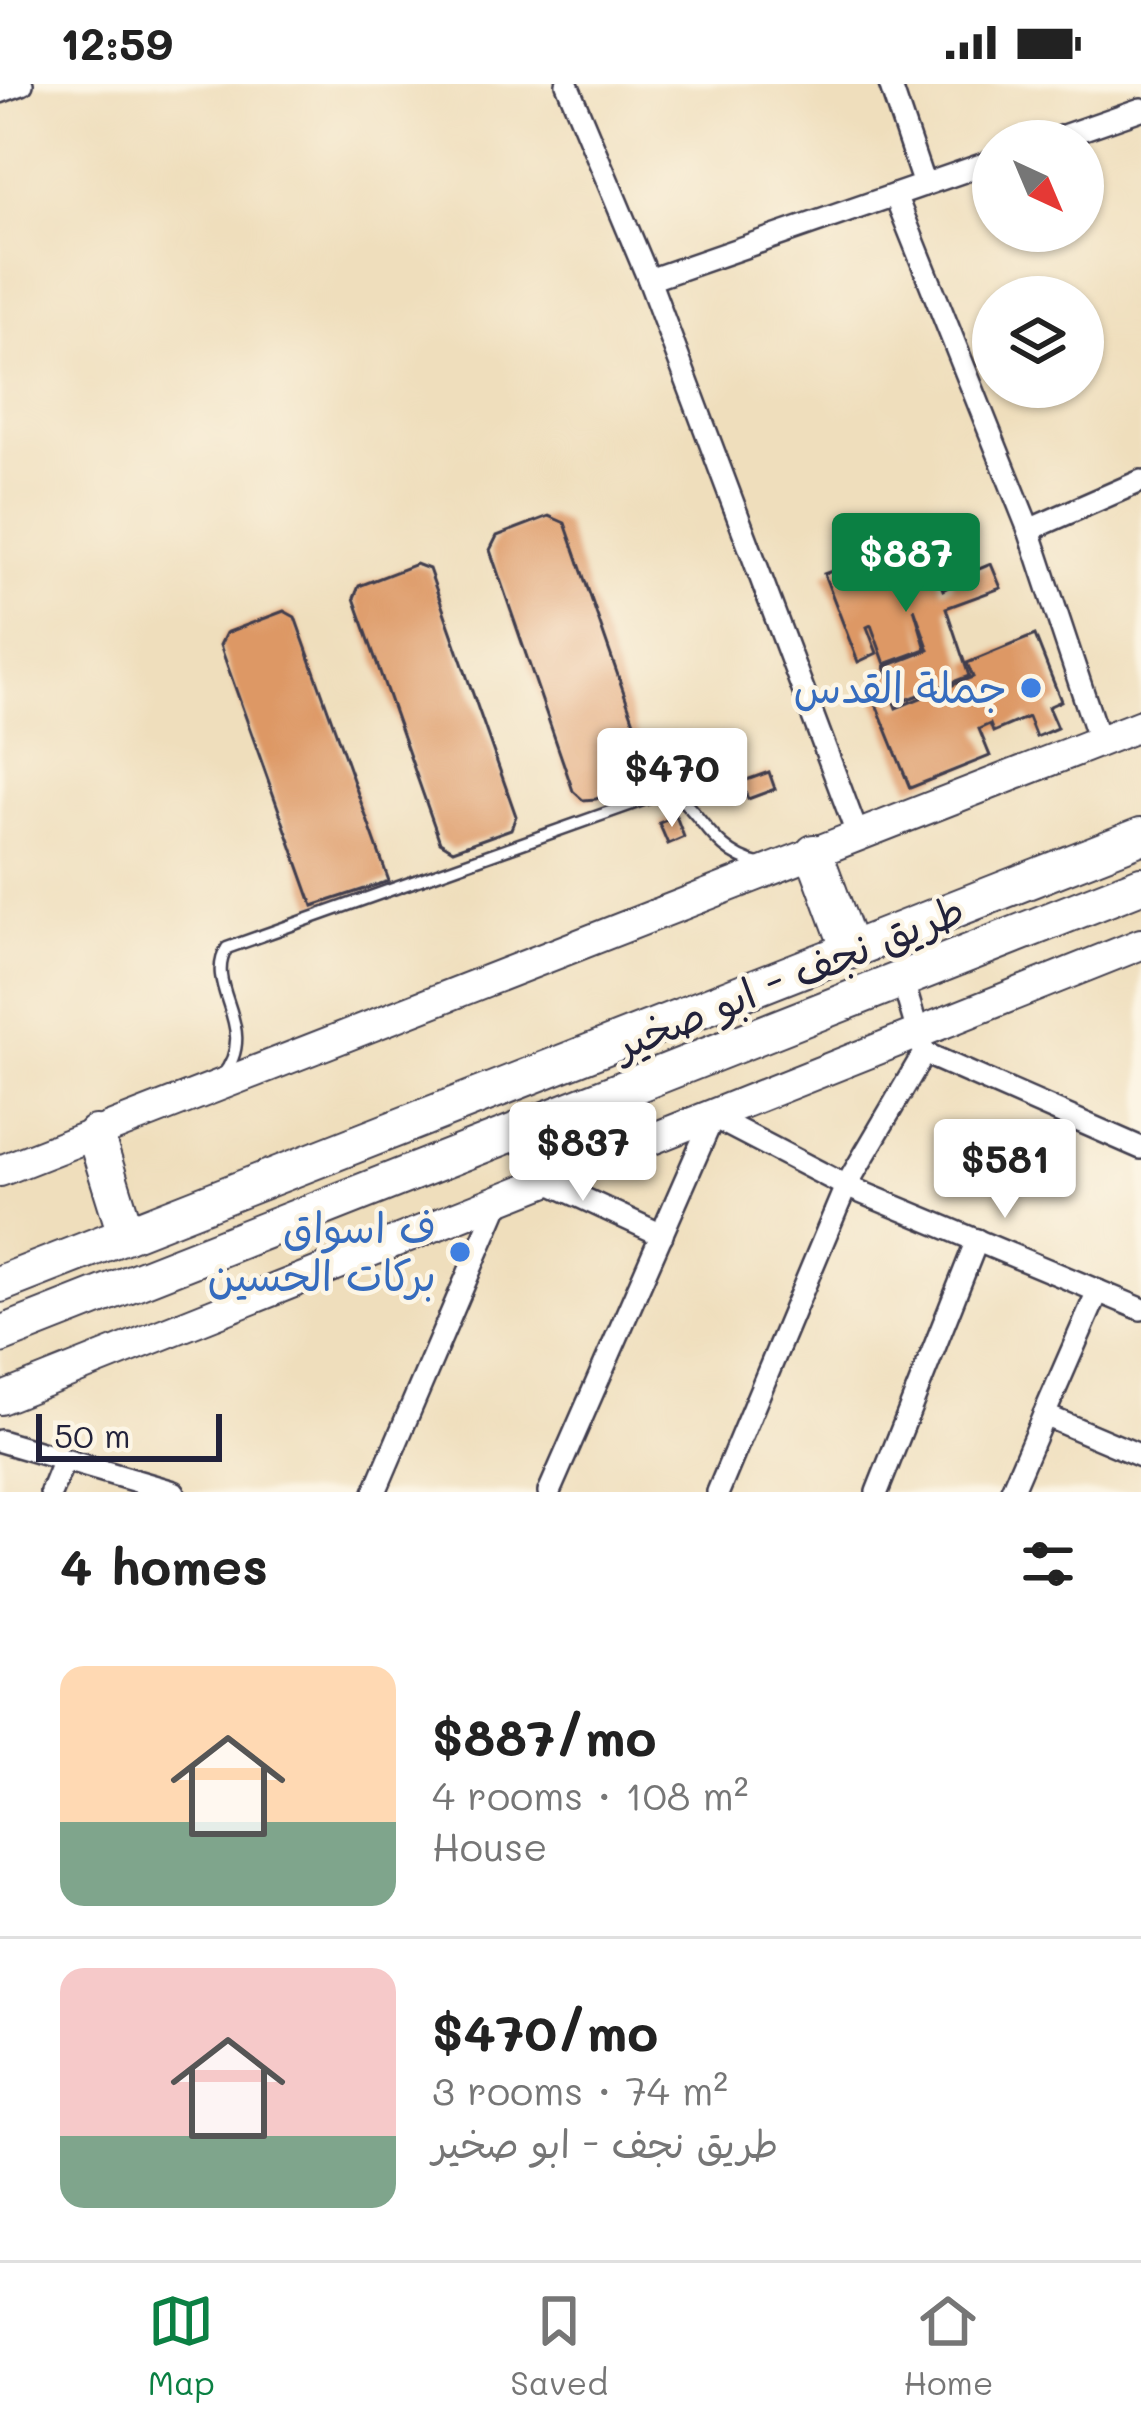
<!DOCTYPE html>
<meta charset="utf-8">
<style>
body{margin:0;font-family:Mali,"Playpen Sans Arabic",sans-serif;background:#f6f6f6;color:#222;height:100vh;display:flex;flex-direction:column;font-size:45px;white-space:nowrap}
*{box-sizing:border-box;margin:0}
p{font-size:39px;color:#767676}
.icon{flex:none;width:66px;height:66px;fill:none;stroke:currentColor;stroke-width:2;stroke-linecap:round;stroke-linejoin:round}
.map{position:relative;height:1408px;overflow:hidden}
.sheet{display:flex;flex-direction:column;background:#fff;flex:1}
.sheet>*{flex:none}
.needle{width:78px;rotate:136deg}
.controls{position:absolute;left:972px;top:36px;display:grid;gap:24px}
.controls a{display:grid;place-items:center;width:132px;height:132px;border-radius:50%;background:#fff;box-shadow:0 3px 9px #0004;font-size:60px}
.scale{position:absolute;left:36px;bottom:30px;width:186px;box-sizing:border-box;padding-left:12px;border:6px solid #22223b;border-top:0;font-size:33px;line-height:42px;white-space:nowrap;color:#22223b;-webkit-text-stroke:9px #fcf5e5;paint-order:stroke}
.price{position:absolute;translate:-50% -102px;padding:0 27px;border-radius:12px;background:#fff;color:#222;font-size:39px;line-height:78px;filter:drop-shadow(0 3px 6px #0008)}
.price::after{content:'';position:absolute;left:50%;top:72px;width:36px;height:27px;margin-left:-18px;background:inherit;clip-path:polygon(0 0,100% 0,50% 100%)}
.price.on{background:#0b8043;color:#fff}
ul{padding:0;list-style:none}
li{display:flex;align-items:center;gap:36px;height:300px;padding:0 60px}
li+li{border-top:3px solid #e0e0e0}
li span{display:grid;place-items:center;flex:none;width:336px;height:240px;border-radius:24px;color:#555}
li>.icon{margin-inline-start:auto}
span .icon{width:144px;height:144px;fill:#fffc;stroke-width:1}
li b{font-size:51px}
h2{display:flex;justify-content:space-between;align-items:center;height:144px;padding:0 60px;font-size:51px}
.status{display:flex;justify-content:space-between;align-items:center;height:84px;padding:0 60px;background:#fff;direction:ltr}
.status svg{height:33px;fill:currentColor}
.tabs{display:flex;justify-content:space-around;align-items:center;height:168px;border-top:3px solid #e0e0e0;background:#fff;font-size:33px;color:#767676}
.tabs a{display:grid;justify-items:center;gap:6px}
.tabs .on{color:#0b8043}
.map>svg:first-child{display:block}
.building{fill:#dd9865}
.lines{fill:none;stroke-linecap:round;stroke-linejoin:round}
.service-casing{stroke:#413e4e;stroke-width:15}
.minor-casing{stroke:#413e4e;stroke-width:26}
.secondary-casing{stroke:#413e4e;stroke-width:34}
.trunk-casing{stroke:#413e4e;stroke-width:40}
.service{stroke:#fff;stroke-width:10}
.minor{stroke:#fff;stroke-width:21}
.secondary{stroke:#fff;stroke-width:30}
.trunk{stroke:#fff;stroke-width:36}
.shop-dot{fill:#3f7fe0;stroke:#fcf5e5;stroke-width:4.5}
.labels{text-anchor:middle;stroke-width:9;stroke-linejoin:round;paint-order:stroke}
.shop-label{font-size:42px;fill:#366cbe;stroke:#fcf5e5;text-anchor:end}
.street-label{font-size:42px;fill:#22223b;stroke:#fcf5e5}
</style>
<div class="status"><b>12:59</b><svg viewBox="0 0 49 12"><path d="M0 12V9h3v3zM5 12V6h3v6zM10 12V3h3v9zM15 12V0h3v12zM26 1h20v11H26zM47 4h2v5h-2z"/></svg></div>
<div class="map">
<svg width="1141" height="1408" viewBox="0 0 1141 1408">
<rect width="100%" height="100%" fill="#fcf5e5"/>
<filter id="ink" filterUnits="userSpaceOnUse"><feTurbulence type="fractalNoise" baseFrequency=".00833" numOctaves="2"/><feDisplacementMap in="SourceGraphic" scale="24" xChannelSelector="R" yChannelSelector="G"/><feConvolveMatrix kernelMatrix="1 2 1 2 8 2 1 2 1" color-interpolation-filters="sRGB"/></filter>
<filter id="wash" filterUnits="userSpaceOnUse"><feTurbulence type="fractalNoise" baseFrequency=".004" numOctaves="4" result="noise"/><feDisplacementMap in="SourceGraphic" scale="48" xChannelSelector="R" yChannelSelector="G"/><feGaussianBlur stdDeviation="2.7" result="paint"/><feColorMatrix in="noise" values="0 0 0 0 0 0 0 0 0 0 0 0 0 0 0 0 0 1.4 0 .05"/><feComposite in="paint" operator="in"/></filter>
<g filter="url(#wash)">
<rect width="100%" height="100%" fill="#efdebc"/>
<g id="blocks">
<g class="building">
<polygon points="549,432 565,439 650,684 646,695 596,715 583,716 573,707 490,466 497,452"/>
<polygon points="922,454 943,506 954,500 952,496 991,480 1001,504 946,524 969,592 898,619 885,583 929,566 914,524 926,565 885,580 871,541 867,543 877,569 858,578 824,490"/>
<polygon points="416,480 429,485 516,732 511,745 453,766 440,758 354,514 359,502"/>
<polygon points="284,527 295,533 389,797 313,822 220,561 226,549"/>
<polygon points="1035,551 1061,617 1048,623 1057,644 1036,653 1028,633 993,648 990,640 979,645 990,672 910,704 874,615 890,608 896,624 973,593 967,579"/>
<polygon points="769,688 775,705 748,715 741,698"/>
<polygon points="676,732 684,753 668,760 659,739"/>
</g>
</g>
</g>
<g filter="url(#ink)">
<use href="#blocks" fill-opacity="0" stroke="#413e4e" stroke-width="3"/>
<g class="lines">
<g class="service-casing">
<path id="service" d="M222 992C262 943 202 903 227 864L663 709C696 709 705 768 759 780"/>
</g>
<g class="minor-casing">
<g id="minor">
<polyline points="567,0 649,196 858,752"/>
<polyline points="890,0 924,101"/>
<polyline points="0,8 22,0"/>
<polyline points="1049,57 1141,25"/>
<polyline points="895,111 1029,446 1099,657"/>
<polyline points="649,196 993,77"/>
<polyline points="1029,446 1141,397"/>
<polyline points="903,898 924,969 1141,1064"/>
<polyline points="548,1098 662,1151"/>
<polyline points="1044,1331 1098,1207"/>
<polyline points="0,1357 174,1408"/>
<polyline points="51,1408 64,1376"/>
<polyline points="375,1408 499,1118"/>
<polyline points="549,1408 713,1033 846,1102 1141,1225"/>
<polyline points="718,1408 846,1102 924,969"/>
<polyline points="877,1408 977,1156"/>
<polyline points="1011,1408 1044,1331 1141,1372"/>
</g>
</g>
<g class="secondary-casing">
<g id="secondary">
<polyline points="0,1087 1141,641"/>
<polyline points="0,1315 1141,860"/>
</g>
</g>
<g class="trunk-casing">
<g id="trunk">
<polyline points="814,769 850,866"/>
<polyline points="95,1050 126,1150"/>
<polyline points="0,1200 1141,752"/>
<polyline points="0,1251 1141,801"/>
</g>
</g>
<use href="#service" class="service"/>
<use href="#minor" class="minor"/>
<use href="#secondary" class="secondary"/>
<use href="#trunk" class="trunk"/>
</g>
</g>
<g class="shop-dot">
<circle cx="1031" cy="604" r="12"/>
<circle cx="460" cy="1168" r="12"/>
</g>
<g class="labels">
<g class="shop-label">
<text x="1007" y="619">جملة القدس</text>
<text x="436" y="1159">ف اسواق<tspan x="436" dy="48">بركات الحسين</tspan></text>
</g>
<g class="street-label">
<text transform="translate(789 893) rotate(-22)" y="15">طريق نجف - ابو صخير</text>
</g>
</g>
</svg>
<div class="controls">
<a><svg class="needle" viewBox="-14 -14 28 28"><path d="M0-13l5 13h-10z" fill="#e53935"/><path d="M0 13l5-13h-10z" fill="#767676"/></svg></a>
<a><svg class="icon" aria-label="layers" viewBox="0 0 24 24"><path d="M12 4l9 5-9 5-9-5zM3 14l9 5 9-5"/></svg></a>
</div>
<div class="scale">50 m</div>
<b class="price on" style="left:906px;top:531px">$887</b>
<b class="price" style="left:672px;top:746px">$470</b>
<b class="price" style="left:583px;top:1120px">$837</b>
<b class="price" style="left:1005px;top:1137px">$581</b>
</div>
<section class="sheet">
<h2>4 homes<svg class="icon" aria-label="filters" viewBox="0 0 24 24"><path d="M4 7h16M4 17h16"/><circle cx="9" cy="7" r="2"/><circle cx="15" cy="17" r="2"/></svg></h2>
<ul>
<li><span style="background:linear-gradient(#ffd9b3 65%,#7fa58c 0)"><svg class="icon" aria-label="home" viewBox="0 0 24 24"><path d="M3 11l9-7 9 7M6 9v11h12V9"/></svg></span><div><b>$887/mo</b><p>4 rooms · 108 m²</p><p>House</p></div></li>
<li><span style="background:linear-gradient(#f6c9c9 70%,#7fa58c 0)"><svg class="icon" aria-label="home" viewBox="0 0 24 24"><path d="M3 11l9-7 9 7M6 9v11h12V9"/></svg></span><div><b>$470/mo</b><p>3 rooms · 74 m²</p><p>طريق نجف - ابو صخير</p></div></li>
</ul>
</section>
<nav class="tabs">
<a class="on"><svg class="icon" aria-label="map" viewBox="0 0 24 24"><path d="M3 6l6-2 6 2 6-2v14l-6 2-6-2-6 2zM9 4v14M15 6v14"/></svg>Map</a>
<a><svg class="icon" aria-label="saved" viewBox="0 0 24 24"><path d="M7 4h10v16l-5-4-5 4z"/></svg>Saved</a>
<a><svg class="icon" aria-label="home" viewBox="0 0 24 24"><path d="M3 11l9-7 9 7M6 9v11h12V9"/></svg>Home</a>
</nav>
